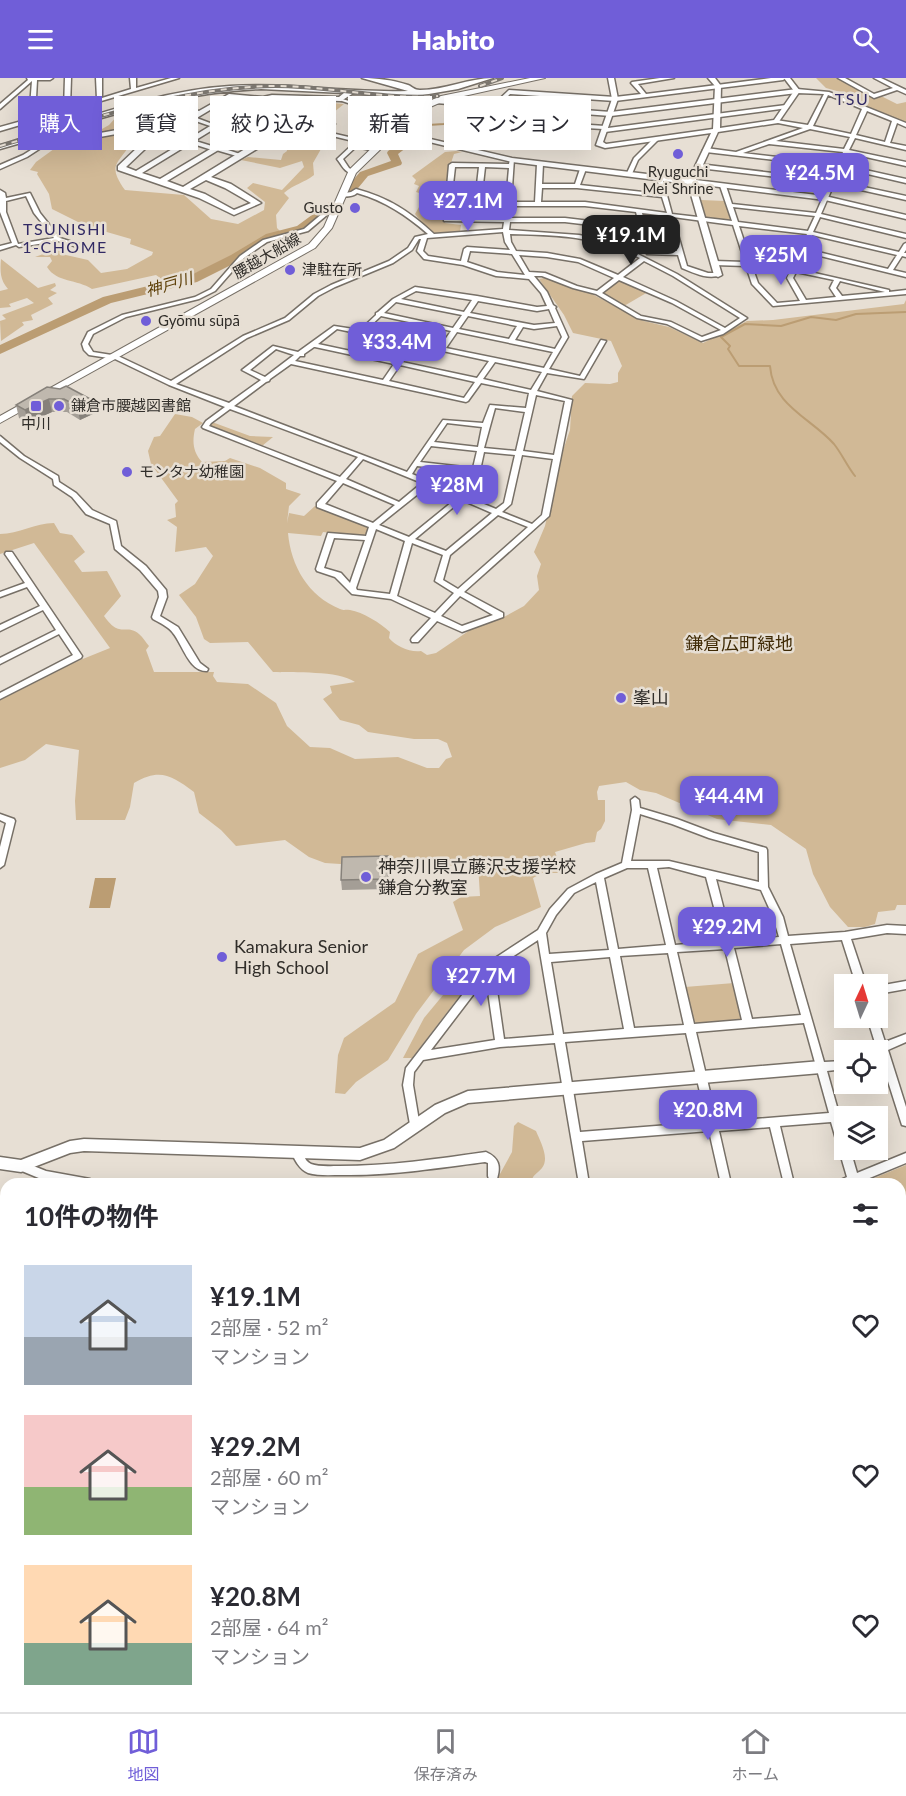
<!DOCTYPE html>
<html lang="ja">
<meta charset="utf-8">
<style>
body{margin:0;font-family:Lato,"Noto Sans JP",sans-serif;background:#f7f7f7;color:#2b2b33;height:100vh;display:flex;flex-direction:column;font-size:22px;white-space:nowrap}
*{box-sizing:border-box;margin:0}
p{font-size:20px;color:#7c7c81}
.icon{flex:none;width:33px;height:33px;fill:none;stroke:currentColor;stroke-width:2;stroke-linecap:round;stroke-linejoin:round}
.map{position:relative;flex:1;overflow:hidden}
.drawer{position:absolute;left:0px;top:1100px;width:906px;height:536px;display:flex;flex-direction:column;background:#fff;border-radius:18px 18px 0 0;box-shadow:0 6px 24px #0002}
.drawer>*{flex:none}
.guide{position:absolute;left:18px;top:18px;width:600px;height:54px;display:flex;gap:12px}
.needle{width:39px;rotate:4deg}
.tools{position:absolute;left:834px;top:896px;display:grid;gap:12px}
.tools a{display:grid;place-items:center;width:54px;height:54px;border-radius:0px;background:#fff;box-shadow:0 6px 24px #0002;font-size:30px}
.price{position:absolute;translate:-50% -51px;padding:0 14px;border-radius:12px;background:#705ed8;color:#fff;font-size:20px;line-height:39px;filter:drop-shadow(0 2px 3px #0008)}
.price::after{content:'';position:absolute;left:50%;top:36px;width:18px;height:14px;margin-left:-9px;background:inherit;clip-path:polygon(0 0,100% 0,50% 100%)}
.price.active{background:#222;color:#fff}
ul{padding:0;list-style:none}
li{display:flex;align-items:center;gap:18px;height:150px;padding:0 24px}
li span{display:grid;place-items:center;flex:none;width:168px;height:120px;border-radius:0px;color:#555}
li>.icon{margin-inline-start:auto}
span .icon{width:72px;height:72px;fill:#fffc;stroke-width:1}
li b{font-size:26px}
h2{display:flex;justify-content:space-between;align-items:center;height:72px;padding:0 24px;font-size:26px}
.tag{padding:0 21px;border-radius:0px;background:#fff;box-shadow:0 6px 24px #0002;font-size:21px;line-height:54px}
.tag.active{background:#705ed8;color:#fff}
header{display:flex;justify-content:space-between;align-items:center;height:78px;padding:0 24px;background:#705ed8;color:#fff;font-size:27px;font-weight:800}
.dock{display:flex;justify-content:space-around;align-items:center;height:84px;border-top:2px solid #e1e1e2;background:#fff;font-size:16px;color:#7c7c81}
.dock a{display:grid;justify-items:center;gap:3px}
.dock .active{color:#705ed8}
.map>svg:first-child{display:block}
.green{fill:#d1b996}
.water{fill:#bb9d73}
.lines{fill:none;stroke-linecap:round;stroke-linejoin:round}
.stream{stroke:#bb9d73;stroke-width:2}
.river{fill:#bb9d73;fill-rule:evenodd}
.minor-casing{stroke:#777067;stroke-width:3}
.tertiary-casing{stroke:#777067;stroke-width:3}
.secondary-casing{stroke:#777067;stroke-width:2}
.trunk-casing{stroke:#777067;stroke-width:4}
.minor{fill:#fff;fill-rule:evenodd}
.tertiary{fill:#fff;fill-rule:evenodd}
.secondary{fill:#fff;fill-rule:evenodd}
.trunk{fill:#fff;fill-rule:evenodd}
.tram{stroke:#7c7770;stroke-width:2}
.rail-casing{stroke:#7c7770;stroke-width:4}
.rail{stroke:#e7dfd4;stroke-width:2;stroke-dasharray:6;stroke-linecap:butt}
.wall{fill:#a49e96}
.shaded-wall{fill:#86817a}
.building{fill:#bfb8ae;stroke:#86817a;stroke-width:1.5}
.poi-dot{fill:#705ed8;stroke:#e7dfd4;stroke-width:2}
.labels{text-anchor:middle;stroke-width:5;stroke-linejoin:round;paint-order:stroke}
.far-poi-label{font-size:15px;fill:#312e2a;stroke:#e7dfd4;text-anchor:start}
.far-street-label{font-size:15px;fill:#312e2a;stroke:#e7dfd4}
.far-neighbourhood-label{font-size:16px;letter-spacing:1.5px;fill:#312964;stroke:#e7dfd4}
.far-water-label{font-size:16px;font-style:italic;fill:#5d3f07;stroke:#e7dfd4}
.park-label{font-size:18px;fill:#3f2a05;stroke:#e7dfd4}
.poi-label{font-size:18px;fill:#312e2a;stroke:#e7dfd4;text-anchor:start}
</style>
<header><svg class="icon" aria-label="menu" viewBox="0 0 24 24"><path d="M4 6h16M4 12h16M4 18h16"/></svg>Habito<svg class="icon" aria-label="search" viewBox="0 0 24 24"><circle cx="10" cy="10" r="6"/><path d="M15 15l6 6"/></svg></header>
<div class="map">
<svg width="906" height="1634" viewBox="0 0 906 1634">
<rect width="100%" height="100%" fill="#e7dfd4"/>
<g class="green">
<polygon points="816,0 839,0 873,20 881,18 897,26 906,24 906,46 843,21 844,15 826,10"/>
<path d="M290 21 344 26 313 51V62L321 71 313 85 314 97C304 105 294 106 284 115L289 120 276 137 277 150 280 153 260 161 227 183 172 204 167 205 156 197 92 211C77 201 57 205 47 189L52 183 50 179H35L57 171 66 177 88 182 101 195 127 191 152 177 153 174 130 166 131 161 86 148 52 131 49 116 37 96 38 94 30 92 36 84 69 60 81 63 109 47 118 37 142 35C139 44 136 54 132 62 121 86 105 84 125 112L184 117 211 141 238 146 264 132 265 124 247 110 253 105 282 112 304 89 302 83 280 90 241 82 248 79 281 82 283 76 287 73 285 60 255 49 257 36 249 40 237 37 260 24Z"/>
<polygon points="469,27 483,28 480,33 484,35 514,37 516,42 531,45 532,50 552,53 550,64 577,67 581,71 544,68 530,57 518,56 509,50 497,50 490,46 478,45 468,49 448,38 450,33"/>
<polygon points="456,73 462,74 454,76 451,85 445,145 461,147 460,154 444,158 430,156 415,136 426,117 416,114 419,108 414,106 416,102 412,98 445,74"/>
<polygon points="701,122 725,123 731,142 705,139"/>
<path d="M1 181 38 210 55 205 56 208 50 212 57 215 48 220 53 226 31 237 33 242 22 244 24 247 1 263 0 243 6 241 2 237 34 225 27 220 9 226 11 229 0 230V213L8 211C0 202 0 193 1 181Z"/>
<path d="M553 198 567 209 586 213 644 243 669 249 703 265 747 243 773 242 904 226 906 222V827H897L895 832 878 834 875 846 865 849H848L830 829 813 796 806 771 771 747 717 741 656 715 640 712 626 704 599 708 597 714 598 722H605V743L601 751 597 754 595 764 586 765 555 774 558 782V795H542L533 800 541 829 495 849 464 872 416 936 388 982 356 1004 345 1016 335 1015 338 977 344 960 395 924 418 876 463 852 453 824 461 819 480 818 478 786 401 790 325 785 309 779 285 762 236 768 221 752 199 735 194 714C171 697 160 690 134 705L130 729 125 742H76L75 723 79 672 46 666 25 682 0 690V621L63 589 110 570 34 465 0 476V456C19 456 35 445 54 445L60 455 72 457 85 474 74 483 82 494 107 493 121 518 104 538C120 561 126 545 139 556 143 559 146 565 149 568L146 572 154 594H214L213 598 217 604 248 606 276 625 287 648 310 669 330 670 355 681 398 679 427 690H439L446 681 452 679 447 665 438 661H414L368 654 359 647 340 642 323 621 332 615 330 608 355 604C338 592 294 595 273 594L248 564 210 565 204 561 196 539 179 517 195 506 213 478 206 469 175 474 177 449 167 442 176 439 175 426 178 423 151 386 148 373 154 359 160 358 175 336 192 339 203 345 195 351C192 364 193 374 202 384L225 383 230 380 260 390 286 405V411L301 416 289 428 287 445 289 435 304 438 315 428 367 448 369 451 364 458 323 454 321 458 288 455C291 488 308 518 340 531 346 533 343 531 350 532 363 534 380 545 390 554L389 560C395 568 411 575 421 573L427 577 436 575 476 548 504 539 524 528 539 512 537 498 541 486 534 474 545 448 560 381 570 352 572 318 585 305 610 306 618 304V295L622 288 611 263 573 255 564 237 539 201Z"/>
<polygon points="617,202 620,202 648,214 624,228 613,223 601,215"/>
<polygon points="212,344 250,358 273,359 262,368 208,348"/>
<polygon points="473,881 484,886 412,980 403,980 424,940"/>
<polygon points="734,905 743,939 739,942 698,946 692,943 685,909"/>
<path d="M518 1044 536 1053C540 1063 550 1080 542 1090 537 1096 532 1097 531 1105H495L512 1074 514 1048Z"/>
<polygon points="906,1087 906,1119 900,1120 900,1106 862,1105"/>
</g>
<g class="water">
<polygon points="95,800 116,800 110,830 89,830"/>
<polygon points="0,1227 6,1228 6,1629 900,1629 900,1478 906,1479 906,1634 0,1634"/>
</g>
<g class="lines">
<g class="stream">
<polyline points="421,51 428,47 444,46 460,32"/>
<path d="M855 398C847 388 842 376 834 366 811 340 773 328 770 288H739L728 271 730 268 721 259 745 246 781 248 811 239 836 242 856 236 906 234"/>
</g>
<g class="river">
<polygon points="411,58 416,61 415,63 398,76 402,85 401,87 368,98 354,115 346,115 344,113 360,94 391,83 387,75 388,73"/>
<polygon points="331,123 335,124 335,128 305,153 274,161 239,183 197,204 111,225 0,276 0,267 103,219 189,198 231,177 266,156 297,148"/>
</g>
<g class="minor-casing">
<g id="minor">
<polygon points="27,0 53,0 50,2 37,2 35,39 64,31 65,0 71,0 70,29 97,21 96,0 102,0 102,20 131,11 130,0 136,0 136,10 171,0 179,0 0,53 0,49 29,41 32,3 0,31 0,26 28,2"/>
<path d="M660 0H674L638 6 646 16 771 0H786L783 2 615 23 510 16 500 26 611 34 797 11 829 14 906 45V49L897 45 890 65 906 68V72L855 60 849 72 906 84V88L848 75 843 87 906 101V105L842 90 836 103 906 118V122L834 106 821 136 906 156V160L820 139 813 154 899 174 904 166 906 165V172L904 175H906V179L902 178 893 192 906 195V199L804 174 797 191 889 212V214L906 212V216L773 228 752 206 746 188 714 187 711 185 714 183 745 184 733 147 673 139 687 188 708 195H718L721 197C708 202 694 195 682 190L678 177 647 176 641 153 565 144H510L509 152 579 157 604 162 622 168 677 196 747 240 723 256 701 263 667 246 637 240 596 216 573 210 542 198H534L547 214 553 227 556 229 555 230 568 259 549 291 580 298 601 262 606 263 584 301 547 295 537 313 572 322 549 438 464 514 503 535V539L462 554 437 543 418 564H412L411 562 412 560 431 540 391 521 352 516 335 499 317 493 316 491 328 455 366 458 369 449 317 429V425L337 403 203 350 202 349 206 343 225 329 169 307 115 281 89 277 84 272 82 266 88 254 122 237 195 219 211 211 240 178 263 162 304 151 323 135 335 129H339V131L327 137 308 153 267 164 244 180 215 213 199 221 126 239 93 256 88 266 93 274 118 278 171 303 243 258 285 240 314 216 331 207 389 183 408 170 415 159 428 156C406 137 385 123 357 115 353 119 345 119 340 118V116L351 114 356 111C389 120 409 133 434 156L503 151 504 144 444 143 449 87 452 85 509 86 510 81H514L511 124H535L537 86 540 84 543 86 542 106H575L580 91 583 89 586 91 580 107 661 116 657 100 662 99 672 136 732 143 720 108 723 106 726 108 732 126 816 135 829 105 699 90 696 88 699 86 831 102 836 89 706 74 703 72 706 70 736 74 803 50 773 44 776 42 808 47 824 16 797 15 611 38 435 25 432 23 435 21 494 26 509 12 615 19 641 16 631 5 632 4ZM828 17 862 31 851 56 813 48ZM867 33 892 43 885 64 856 57ZM810 51 850 59 844 71 776 63ZM769 66 843 74 838 86 743 75ZM455 89H479L475 124H451ZM485 89 509 90 506 124H481ZM542 110H577L662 119 667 135 585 124H541ZM450 128H505L504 140H449ZM511 128H585L636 134 640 149 565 140H510ZM733 129 815 138 808 153 738 144ZM642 135 667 138 677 173H652ZM739 148 807 156 800 170 744 163ZM503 154 505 164 510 172 467 169 464 171 461 183 428 178 423 173 427 160ZM510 156C559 157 594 158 640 180L618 197 580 181 547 175 516 173 511 164ZM812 157 897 177 888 191 806 171ZM419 161H421L417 173 424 181 463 187 496 198 529 201 541 215 547 228 537 229 477 218 415 209 393 221 378 234 376 235V237L360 252 334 248 298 274 273 268 242 292 261 302 229 325 176 306 247 260 289 242 318 218 335 209 393 185 412 172ZM745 166 799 173 792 190 751 184ZM470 173 512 176 525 197 497 194 467 184ZM519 177 547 179 578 184 614 200 597 213 577 208 545 195 529 194ZM644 183 673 198 740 240 725 250 676 223 623 199ZM752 188 790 193 787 200 800 223 777 225 758 205ZM796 194 834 202 830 210 836 219 806 222 793 200ZM619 202 672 225 721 252 702 259 671 244 641 238 602 215ZM840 203 844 204 885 214 842 218 836 210ZM416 213 472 222 464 234 401 221ZM478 223 537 233 549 231 555 245 534 247 470 235ZM396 224 462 237 453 250 384 235ZM381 238 451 253 440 269 365 253ZM468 238 517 248 509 261 459 251ZM557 248 562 259 555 271 515 262 523 249 534 251ZM337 251 409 266 397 283 318 266ZM457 254 553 274 544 290 446 270ZM415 267 489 283 477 300 402 284ZM314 269H315L394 286 383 302 295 283 300 278H304V276ZM276 271 294 277 265 299 250 292ZM495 284 542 294 531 312 483 301ZM291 286 466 324 468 323 481 305 529 315 526 330 490 327 483 345 443 342 407 394 234 328 266 304 269 303 270 301ZM400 287 475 304 464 320 389 303ZM536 317 565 323 554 377 523 373ZM495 330 525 334 516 373 484 370ZM230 331 358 379 340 399 209 348 211 345ZM447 345 482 349 478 369 434 364ZM431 368 477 373 473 390 420 384ZM484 374 515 377 504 425 496 431 467 419 476 411ZM522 377 553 381 542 437 532 446 502 434 511 426ZM363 381 422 405 399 424 346 401ZM417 388 472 394 469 410 461 416 412 396ZM343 405 395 427 373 445 325 426ZM428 408 457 420 409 459 379 447ZM462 422 492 435 446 473 415 461ZM498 437 528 449 458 511 443 502 450 477ZM376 451 405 463 390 516 357 512 356 510ZM334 460 365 462 350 505 341 495 324 490ZM412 465 443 477 435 503 454 515 435 535 397 518ZM460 518 493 537 462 548 441 538Z"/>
<polygon points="838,0 845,0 874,16 893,10 874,0 881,0 906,12 906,16 897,12 874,20"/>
<polygon points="339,20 382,33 405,44 400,45 378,35 339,22"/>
<polygon points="786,27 788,28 788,30 605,54 603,51 534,47 531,45 534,43 605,48 608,50"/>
<polygon points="190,39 194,39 218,48 213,49 190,41"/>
<polygon points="257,42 260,44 259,45 251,51 247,51 247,49"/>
<path d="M332 44 335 46 327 54 353 60 357 66 378 71 375 73 356 69 343 81 349 90 354 93V95C345 96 342 87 337 81L352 67 349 62 320 55Z"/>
<polygon points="42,56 45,58 47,66 27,79 0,91 0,87 23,77 42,65 39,58"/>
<polygon points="189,61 215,69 219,69 243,77 240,79 216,72 212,72 187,64 186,63"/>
<polygon points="653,61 658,62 638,82 631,98 627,98 626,97 634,80"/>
<path d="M0 112 5 115 6 120 30 115 40 135 60 160 100 173 97 175 58 163 19 169 16 167 0 172V168L12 165 0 134ZM26 118 34 135 54 160 18 166 6 134V123Z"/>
<path d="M0 358 24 378 58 398 59 404 76 415 92 432 116 443 121 468 146 488 166 512 167 519 160 538 178 549 200 585 208 591 207 593C189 594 183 567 173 555 169 549 160 545 153 541L152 539 159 519 158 513 140 492 115 471 110 446 86 436 72 419 54 407 53 401 20 380 0 364Z"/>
<polygon points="6,474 12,474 82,578 81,580 0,621 0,615 73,577 59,556 0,586 0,580 56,552 43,532 0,553 0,547 40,528 27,509 0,519 0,514 25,505 5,476"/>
<path d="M635 719 639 722 640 730 677 741 714 755 766 770 767 772 768 809 783 839 788 858 845 854 887 847 906 848V856L887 855 851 861 866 906H856L842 862 790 866 824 984 844 983V991L827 993 844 1054V1071H850L857 1095 906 1075V1085L855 1106H837L838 1103 847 1099 831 1044 780 1048 794 1106H784L770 1049 719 1053 731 1106H721L709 1053 582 1063 589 1106H579L555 965 500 969 423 982 414 994 413 1007 420 1049 419 1052 415 1053 411 1052 403 1007 406 990 486 886 538 852 550 831 568 811 596 796 622 785 632 732 631 722ZM640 736 672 746 709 760 759 774V804L669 783H631ZM669 789 706 799 723 863 675 867 657 790ZM627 790H648L666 867 618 871 604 800ZM716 801 761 812 773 839 779 859 732 863ZM596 804 609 872 549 876 546 855 556 837 574 815ZM538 862 554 957 504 961 494 891ZM781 866 801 937 752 941 734 870ZM725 871 742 942 694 946 677 874ZM668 875 684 947 634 950 620 878ZM610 879 624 951 563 956 551 884ZM486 900 495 962 431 972ZM804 945 829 1035 717 1044 696 954ZM686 955 707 1044 580 1054 565 964Z"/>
<polygon points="0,736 14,741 15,743 4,787 0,790 0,769 6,745 0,742"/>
<polygon points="906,903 906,911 878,916 878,908"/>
<polygon points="867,939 877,939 885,964 906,956 906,964 888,972 906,1029 906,1048 902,1047 901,1044 879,975 878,976 878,972 872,972 874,969 876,968"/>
<path d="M296 1069C303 1073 304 1083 311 1086 318 1089 331 1088 339 1088 388 1088 437 1081 486 1074 499 1080 501 1088 497 1101L493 1103 489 1101 488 1098V1085L485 1084C437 1090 389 1098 341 1097 331 1097 318 1098 308 1095 299 1091 295 1082 291 1074L292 1071Z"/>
<polygon points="21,1083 46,1093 90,1101 94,1103 95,1106 61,1106 46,1103 17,1091 16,1088 17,1085"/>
<rect x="900" y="1301" width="6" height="12"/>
</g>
</g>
<g class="tertiary-casing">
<g id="tertiary">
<path d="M362 0C377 0 393 2 408 7 413 9 414 12 420 12 445 12 469 0 493 0L458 11 417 18 352 16 341 23 272 21 258 24 142 95 160 101 247 49 275 56V60L211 99 231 106 261 125 234 137 199 120 118 92V88L138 69V52L89 61 69 59 55 55 0 71V67C75 45 151 13 230 8 289 4 348 15 408 13ZM261 11 344 15 339 19 272 17 263 19 229 16 199 33 177 28 139 48 89 57H79L62 52C129 31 190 14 261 11ZM230 20 253 22 136 93 126 89 145 71ZM180 31 194 36 145 64V51ZM250 53 266 58 183 109 167 103ZM206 102 225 110 251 125 234 132 205 116 190 111Z"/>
<polygon points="608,0 614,0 618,21 603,64 606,66 713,51 715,8 708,0 715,0 721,8 720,50 774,42 794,13 784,0 790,0 800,13 778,45 718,54 696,102 825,118 906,137 906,141 825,122 695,106 722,197 718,199 714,197 688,106 512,84 388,54 392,52 512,80 689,101 711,55 605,70 596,67 612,21"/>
<polygon points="821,983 826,985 828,989 826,993 821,995 468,1025 445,1035 394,1070 360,1082 84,1073 70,1075 21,1094 0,1091 0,1079 21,1082 70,1063 84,1061 360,1070 384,1062 435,1027 468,1013"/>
</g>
</g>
<g class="secondary-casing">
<polygon id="secondary" points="530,0 545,0 446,22 419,34 356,95 332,150 315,170 0,345 0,338 309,166 324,149 349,92 413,30 441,18"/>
</g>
<g class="trunk-casing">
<g id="trunk">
<polygon points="0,1141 6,1142 6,1160 0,1159"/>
<polygon points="900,1365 906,1366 906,1388 900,1387"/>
</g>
</g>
<use href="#minor" class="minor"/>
<use href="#tertiary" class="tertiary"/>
<use href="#secondary" class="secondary"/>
<use href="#trunk" class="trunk"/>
<g class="tram">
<polyline points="0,1132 6,1134"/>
<polyline points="900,1301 906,1302"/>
</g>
<g class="rail-casing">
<g id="rail">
<polyline points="480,8 502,0"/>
<path d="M0 68C90 42 180 9 275 8 329 8 383 22 438 18"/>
</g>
</g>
<use href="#rail" class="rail"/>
</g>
<g class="wall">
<polygon points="47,309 95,335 80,342 67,334 52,334 28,345 19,340 16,327"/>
<polygon points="388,778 388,811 342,812 341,802"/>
</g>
<g class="shaded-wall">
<polygon points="49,321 52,334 28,345 25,332"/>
<polygon points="92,322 95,335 80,342 77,328"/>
</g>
<g class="building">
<polygon points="66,308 92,322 77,328 64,321 49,321 25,332 16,327 47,309 60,311"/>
<polygon points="388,778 388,801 341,802 342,779"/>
</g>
<g class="poi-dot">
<circle cx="678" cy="76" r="6"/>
<circle cx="355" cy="130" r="6"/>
<circle cx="290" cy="192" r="6"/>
<circle cx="146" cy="243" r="6"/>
<rect x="30" y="322" width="12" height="12" rx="3"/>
<circle cx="59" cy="328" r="6"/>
<circle cx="127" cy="394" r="6"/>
<circle cx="621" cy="620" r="6"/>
<circle cx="366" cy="799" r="6"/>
<circle cx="222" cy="879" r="6"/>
</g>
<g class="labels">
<g class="far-poi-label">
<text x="678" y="99" text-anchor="middle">Ryuguchi<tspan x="678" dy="17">Mei Shrine</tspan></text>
<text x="343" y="135" text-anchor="end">Gusto</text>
<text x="302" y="197">津駐在所</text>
<text x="158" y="248">Gyōmu sūpā</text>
<text x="71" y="333">鎌倉市腰越図書館</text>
<text x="36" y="351" text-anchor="middle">中川</text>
<text x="139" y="399">モンタナ幼稚園</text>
</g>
<g class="far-street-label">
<text transform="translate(267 178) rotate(-30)" y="5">腰越大船線</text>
</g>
<g class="far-neighbourhood-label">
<text x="852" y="27">TSU</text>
<text x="65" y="157">TSUNISHI<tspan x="65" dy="18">1-CHOME</tspan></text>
</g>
<g class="far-water-label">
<text transform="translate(169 206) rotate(-16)" y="6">神戸川</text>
</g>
<g class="park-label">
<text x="739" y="572">鎌倉広町緑地</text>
</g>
<g class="poi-label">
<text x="633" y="626">峯山</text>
<text x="378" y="795">神奈川県立藤沢支援学校<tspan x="378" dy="21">鎌倉分教室</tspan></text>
<text x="234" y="875">Kamakura Senior<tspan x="234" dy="21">High School</tspan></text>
</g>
</g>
</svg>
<div class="tools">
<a><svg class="needle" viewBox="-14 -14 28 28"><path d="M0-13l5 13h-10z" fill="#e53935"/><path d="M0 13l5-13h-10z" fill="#7c7c81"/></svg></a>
<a><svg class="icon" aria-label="locate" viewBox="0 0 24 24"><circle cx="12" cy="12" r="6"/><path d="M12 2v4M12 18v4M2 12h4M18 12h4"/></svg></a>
<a><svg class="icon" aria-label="layers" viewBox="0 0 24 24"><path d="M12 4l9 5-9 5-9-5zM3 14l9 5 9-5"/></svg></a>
</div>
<b class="price" style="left:820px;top:126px">¥24.5M</b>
<b class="price" style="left:468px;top:154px">¥27.1M</b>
<b class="price active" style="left:631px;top:188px">¥19.1M</b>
<b class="price" style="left:781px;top:208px">¥25M</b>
<b class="price" style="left:397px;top:295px">¥33.4M</b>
<b class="price" style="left:457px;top:438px">¥28M</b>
<b class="price" style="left:729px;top:749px">¥44.4M</b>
<b class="price" style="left:727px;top:880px">¥29.2M</b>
<b class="price" style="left:481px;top:929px">¥27.7M</b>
<b class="price" style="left:708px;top:1063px">¥20.8M</b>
<div class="guide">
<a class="tag active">購入</a>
<a class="tag">賃貸</a>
<a class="tag">絞り込み</a>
<a class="tag">新着</a>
<a class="tag">マンション</a>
</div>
<section class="drawer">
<h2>10件の物件<svg class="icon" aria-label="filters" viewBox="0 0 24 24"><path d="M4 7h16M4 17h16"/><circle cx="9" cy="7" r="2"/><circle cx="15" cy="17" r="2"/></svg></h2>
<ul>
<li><span style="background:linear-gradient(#c9d6e8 60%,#9aa5b1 0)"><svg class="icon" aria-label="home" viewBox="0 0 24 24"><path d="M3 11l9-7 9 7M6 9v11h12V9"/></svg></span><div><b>¥19.1M</b><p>2部屋 · 52 m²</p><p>マンション</p></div><svg class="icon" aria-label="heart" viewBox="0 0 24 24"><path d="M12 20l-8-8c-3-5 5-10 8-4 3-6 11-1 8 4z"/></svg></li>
<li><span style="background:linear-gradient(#f6c9c9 60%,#8fb573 0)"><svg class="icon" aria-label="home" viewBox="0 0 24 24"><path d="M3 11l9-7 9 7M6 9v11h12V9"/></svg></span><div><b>¥29.2M</b><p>2部屋 · 60 m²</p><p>マンション</p></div><svg class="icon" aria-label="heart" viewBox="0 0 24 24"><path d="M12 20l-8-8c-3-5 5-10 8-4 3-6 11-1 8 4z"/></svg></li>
<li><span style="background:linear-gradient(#ffd9b3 65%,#7fa58c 0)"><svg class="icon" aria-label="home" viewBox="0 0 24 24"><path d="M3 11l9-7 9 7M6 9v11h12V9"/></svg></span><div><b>¥20.8M</b><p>2部屋 · 64 m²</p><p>マンション</p></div><svg class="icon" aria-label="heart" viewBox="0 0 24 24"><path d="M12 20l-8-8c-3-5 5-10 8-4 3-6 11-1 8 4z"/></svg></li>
</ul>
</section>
</div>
<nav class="dock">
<a class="active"><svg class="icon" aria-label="map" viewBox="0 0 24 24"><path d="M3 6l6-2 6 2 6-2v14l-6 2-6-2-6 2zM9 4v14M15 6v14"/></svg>地図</a>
<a><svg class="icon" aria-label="saved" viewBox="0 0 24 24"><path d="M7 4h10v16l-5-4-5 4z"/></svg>保存済み</a>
<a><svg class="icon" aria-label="home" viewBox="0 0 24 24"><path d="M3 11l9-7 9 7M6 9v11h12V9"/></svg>ホーム</a>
</nav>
